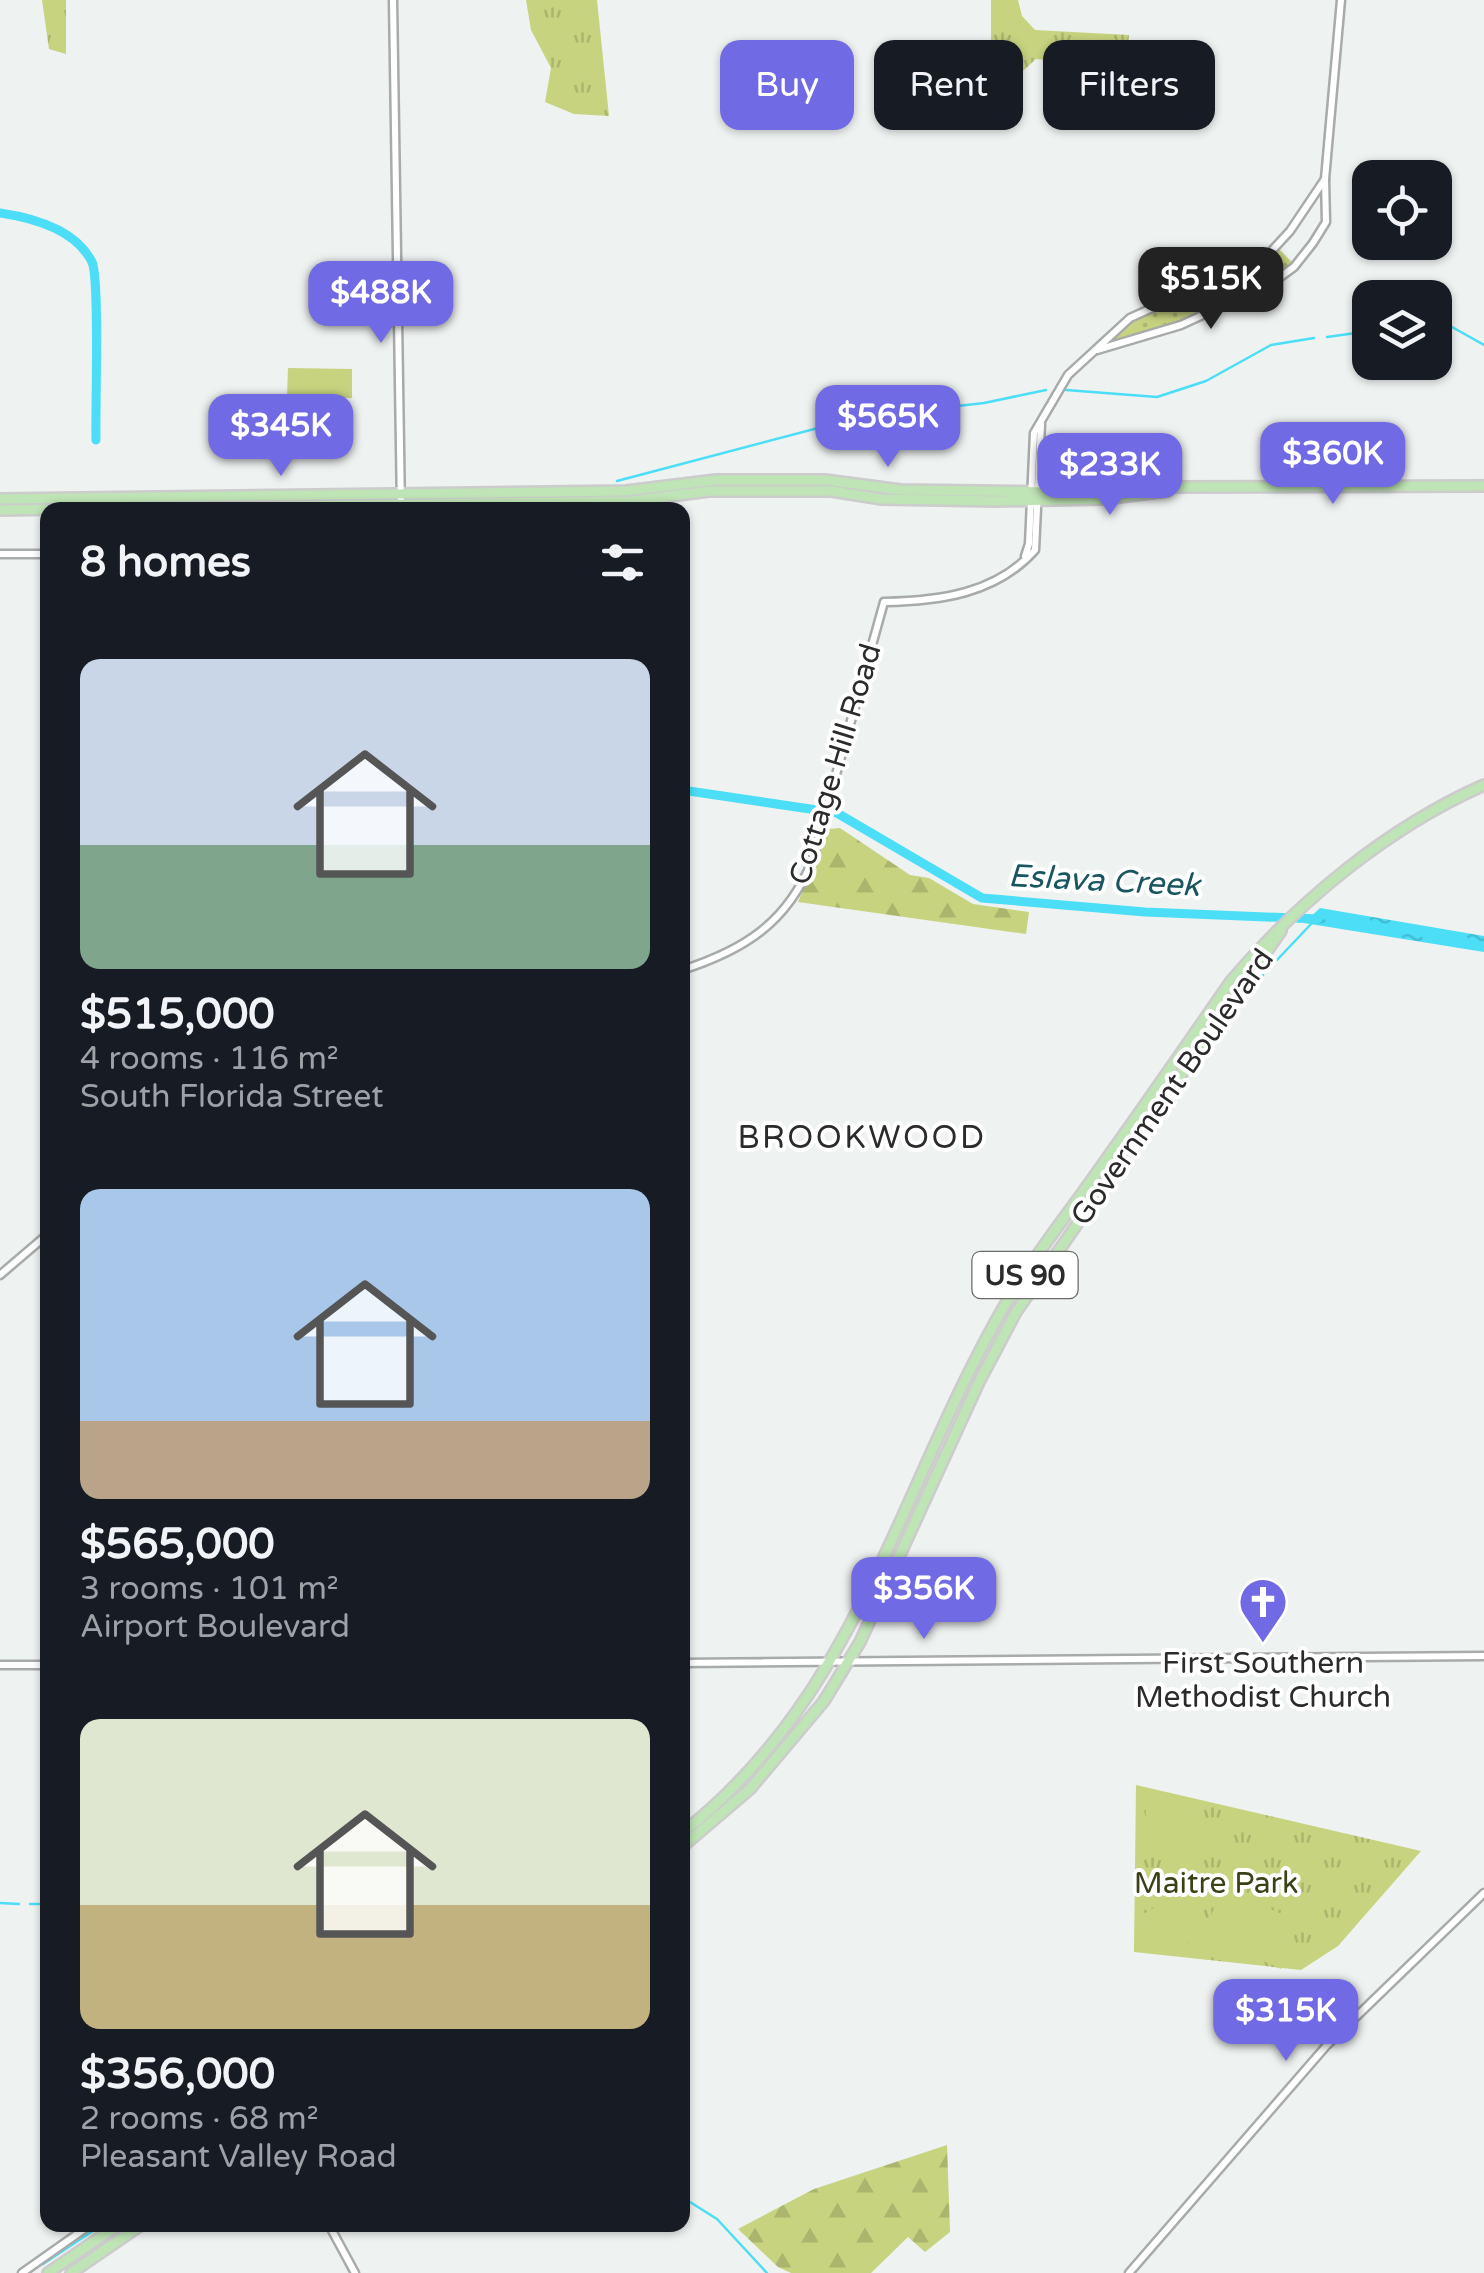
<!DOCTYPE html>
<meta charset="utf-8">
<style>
body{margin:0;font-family:"Varela Round",sans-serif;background:#242831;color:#f1f3f6;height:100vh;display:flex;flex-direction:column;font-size:38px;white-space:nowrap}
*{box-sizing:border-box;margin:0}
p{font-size:32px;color:#9ea1a6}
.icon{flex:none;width:55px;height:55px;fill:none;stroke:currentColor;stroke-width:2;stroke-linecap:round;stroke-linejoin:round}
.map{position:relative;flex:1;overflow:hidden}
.panel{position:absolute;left:40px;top:502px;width:650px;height:1730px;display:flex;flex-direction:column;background:#171b24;border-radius:20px;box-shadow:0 2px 8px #0004}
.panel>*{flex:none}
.banner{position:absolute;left:720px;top:40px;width:612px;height:90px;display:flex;gap:20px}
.fabs{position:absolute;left:1352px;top:160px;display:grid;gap:20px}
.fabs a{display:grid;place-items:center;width:100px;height:100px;border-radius:20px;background:#171b24;box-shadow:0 2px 8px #0004;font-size:50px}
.price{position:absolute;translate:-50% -85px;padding:0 22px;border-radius:20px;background:#716ae5;color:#fff;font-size:32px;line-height:65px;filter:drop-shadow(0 2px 5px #0008)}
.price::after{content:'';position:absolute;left:50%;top:60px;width:30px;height:22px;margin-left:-15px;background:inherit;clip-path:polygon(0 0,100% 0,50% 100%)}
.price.selected{background:#222;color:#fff}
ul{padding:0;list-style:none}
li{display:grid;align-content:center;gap:20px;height:530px;padding:0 40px}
li span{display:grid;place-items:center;height:310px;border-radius:20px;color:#555}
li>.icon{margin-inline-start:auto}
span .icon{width:180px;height:180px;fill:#fffc;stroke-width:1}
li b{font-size:42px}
h2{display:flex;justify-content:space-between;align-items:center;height:120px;padding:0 40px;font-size:42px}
.pill{padding:0 35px;border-radius:20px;background:#171b24;box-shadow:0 2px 8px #0004;font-size:35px;line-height:90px}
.pill.selected{background:#716ae5;color:#fff}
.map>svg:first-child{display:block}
.grass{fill:url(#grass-dots)}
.forest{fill:url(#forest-firs)}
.park{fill:url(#park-tufts)}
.pitch{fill:#c7d37f}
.water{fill:url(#water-ripples)}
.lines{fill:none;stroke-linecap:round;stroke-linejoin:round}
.stream{stroke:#4bdef6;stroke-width:2.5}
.river{stroke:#4bdef6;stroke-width:9}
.minor-casing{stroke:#a7aba9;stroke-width:11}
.major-casing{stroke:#ccc;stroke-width:14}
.minor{stroke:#fff;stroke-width:6}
.major{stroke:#bfe4b5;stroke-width:9}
.labels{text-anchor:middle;stroke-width:8;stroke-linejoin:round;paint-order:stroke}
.shield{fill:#fff;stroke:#6a6b6a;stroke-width:2.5}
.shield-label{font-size:28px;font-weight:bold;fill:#2a2b2a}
.street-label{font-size:30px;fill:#2a2b2a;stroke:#fff}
.poi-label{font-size:30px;fill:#2a2b2a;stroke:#fff}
.park-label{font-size:30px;fill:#3c4117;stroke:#fff}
.water-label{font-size:32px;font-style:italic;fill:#195660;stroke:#fff}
.neighbourhood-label{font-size:32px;letter-spacing:2.5px;fill:#2a2b2a;stroke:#fff}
</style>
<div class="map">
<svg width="1484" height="2273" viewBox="0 0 1484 2273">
<defs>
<pattern id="grass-dots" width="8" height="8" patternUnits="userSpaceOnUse" patternTransform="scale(2.5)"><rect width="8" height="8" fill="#c7d37f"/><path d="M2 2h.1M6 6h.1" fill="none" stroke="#abb56e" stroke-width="1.8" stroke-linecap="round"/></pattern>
<pattern id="forest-firs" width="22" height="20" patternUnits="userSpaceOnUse" patternTransform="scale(2.5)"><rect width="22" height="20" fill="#c7d37f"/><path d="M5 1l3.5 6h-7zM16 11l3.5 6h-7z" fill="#abb56e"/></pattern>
<pattern id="park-tufts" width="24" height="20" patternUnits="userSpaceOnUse" patternTransform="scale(2.5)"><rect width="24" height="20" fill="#c7d37f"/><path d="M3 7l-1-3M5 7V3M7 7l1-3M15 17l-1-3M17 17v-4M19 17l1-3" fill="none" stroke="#abb56e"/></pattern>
<pattern id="water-ripples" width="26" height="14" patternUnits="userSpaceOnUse" patternTransform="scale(2.5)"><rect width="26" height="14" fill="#4bdef6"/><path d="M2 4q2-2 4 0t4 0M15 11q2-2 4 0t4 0" fill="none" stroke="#42bfd3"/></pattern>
</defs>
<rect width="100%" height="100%" fill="#eef2f0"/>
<path class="grass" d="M1278 248 1293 263C1262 290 1153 342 1112 341 1128 306 1241 280 1278 248Z"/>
<g class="forest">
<polygon points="840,828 910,875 929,878 973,904 1029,912 1026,934 798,902 829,829"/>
<polygon points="947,2145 950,2232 925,2252 908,2237 871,2273 791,2273 778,2267 738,2229 814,2189"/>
</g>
<g class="park">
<polygon points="42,0 66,0 66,54 49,49"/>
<polygon points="526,0 597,0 609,116 574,114 545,102 551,68 531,30"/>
<polygon points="991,0 1018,0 1022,16 1035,30 1129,35 1126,67 1036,59 1013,80 991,76"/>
<polygon points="1136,1785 1421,1851 1338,1946 1301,1970 1134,1952"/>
</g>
<g class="pitch">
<polygon points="288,368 352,369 352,398 287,397"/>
<path d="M1145 1800C1176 1801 1193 1817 1193 1848H1148Z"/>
<polygon points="1223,1888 1300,1922 1281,1969 1203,1934"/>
<polygon points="1172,1897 1185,1901 1196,1942 1161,1944 1135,1919"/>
</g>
<polygon class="water" points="1320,908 1484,936 1484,952 1304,923"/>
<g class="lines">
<g class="stream">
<polyline points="1435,325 1452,327 1484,345"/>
<polyline points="1327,337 1370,331"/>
<polyline points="1066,390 1157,397 1206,381 1271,345 1314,338"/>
<polyline points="617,481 860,417 984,403 1046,390"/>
<polyline points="1276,961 1313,922"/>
<polyline points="1233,1012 1263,975"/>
<polyline points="0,1903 19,1904"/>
<polyline points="30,1904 48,1904"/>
<polyline points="682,2197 717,2219 767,2273"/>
<polyline points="43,2264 102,2225"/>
</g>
<g class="river">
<path d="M0 213C34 218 76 230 92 262 100 279 95 412 96 440"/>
<polyline points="682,790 837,813 982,898 1145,912 1318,919"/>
</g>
<g class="minor-casing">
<g id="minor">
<polyline points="393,0 401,510"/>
<polyline points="1097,350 1181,325 1272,283 1294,267 1313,243 1326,222 1325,179 1341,0"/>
<polyline points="0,554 48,554"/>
<polyline points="1025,556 1029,544 1034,433 1068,375 1130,318 1267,256 1290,231 1325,179"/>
<path d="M682 970C744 950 787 923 812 861L884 602C939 601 996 594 1035 550L1041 424"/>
<polyline points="0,1275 48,1234"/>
<polyline points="682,1663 1484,1656"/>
<polyline points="0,1665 48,1665"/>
<polyline points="329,2225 355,2273"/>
<polyline points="22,2273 90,2225"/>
<polyline points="1129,2273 1327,2045 1484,1893"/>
</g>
</g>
<g class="major-casing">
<g id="major">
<polyline points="0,499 626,491 716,480 825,480 901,490 1052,492 1156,487 1484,486"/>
<polyline points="0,510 632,501 709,491 831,491 882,499 996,501 1104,499 1168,491"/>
<path d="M682 1833C859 1695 899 1487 1006 1303 1030 1262 1060 1224 1088 1185 1136 1118 1184 1049 1231 981 1299 901 1387 828 1484 785"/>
<polyline points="682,1847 750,1789 824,1701 860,1642 979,1382 1016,1312 1281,931"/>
<polyline points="48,2273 118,2225"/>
<polyline points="71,2273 141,2225"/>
</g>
</g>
<use href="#minor" class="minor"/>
<use href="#major" class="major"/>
</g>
<defs>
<g id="church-pin" transform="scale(2.5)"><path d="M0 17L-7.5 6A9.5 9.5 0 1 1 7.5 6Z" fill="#716ae5" stroke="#fff"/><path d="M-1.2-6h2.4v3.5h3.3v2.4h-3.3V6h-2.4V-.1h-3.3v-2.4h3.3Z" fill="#fff"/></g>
</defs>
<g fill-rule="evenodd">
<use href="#church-pin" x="1263" y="1602"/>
</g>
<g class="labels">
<rect class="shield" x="972.5" y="1252" width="105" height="46" rx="8"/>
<g class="shield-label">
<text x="1025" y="1285">US 90</text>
</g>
<g class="street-label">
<text transform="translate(835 764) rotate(-73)" y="10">Cottage Hill Road</text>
<text transform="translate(1172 1087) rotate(-55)" y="10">Government Boulevard</text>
</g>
<g class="poi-label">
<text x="1263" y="1673">First Southern<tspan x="1263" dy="34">Methodist Church</tspan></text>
</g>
<g class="park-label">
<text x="1216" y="1893">Maitre Park</text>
</g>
<g class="water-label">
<text transform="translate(1104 880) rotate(3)" y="11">Eslava Creek</text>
</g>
<g class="neighbourhood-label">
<text x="862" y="1148">BROOKWOOD</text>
</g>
</g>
</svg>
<div class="fabs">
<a><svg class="icon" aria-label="locate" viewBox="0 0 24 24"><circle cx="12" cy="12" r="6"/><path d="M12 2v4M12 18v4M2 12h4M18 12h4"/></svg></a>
<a><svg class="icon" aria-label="layers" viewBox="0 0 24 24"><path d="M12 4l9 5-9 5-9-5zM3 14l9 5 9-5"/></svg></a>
</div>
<b class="price selected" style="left:1211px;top:332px">$515K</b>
<b class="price" style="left:381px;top:346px">$488K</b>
<b class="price" style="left:888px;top:470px">$565K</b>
<b class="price" style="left:281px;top:479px">$345K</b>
<b class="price" style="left:1333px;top:507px">$360K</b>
<b class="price" style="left:1110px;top:518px">$233K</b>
<b class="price" style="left:924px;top:1642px">$356K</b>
<b class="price" style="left:1286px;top:2064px">$315K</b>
<div class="banner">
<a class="pill selected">Buy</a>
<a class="pill">Rent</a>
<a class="pill">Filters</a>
</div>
<section class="panel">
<h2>8 homes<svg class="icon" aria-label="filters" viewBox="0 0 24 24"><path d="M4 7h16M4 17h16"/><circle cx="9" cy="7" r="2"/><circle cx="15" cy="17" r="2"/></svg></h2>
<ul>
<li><span style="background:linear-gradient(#c9d6e8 60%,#7fa58c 0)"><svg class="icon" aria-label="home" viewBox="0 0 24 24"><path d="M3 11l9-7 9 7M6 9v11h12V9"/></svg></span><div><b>$515,000</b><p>4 rooms · 116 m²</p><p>South Florida Street</p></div></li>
<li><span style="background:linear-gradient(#a9c7e8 75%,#b9a48a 0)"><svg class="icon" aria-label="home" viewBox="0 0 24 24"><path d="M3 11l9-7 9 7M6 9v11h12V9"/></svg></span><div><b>$565,000</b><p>3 rooms · 101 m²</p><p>Airport Boulevard</p></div></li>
<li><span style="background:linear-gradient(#dfe7d0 60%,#c2b280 0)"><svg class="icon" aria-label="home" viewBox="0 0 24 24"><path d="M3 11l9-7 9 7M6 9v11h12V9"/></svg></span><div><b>$356,000</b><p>2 rooms · 68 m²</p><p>Pleasant Valley Road</p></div></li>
</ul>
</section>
</div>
